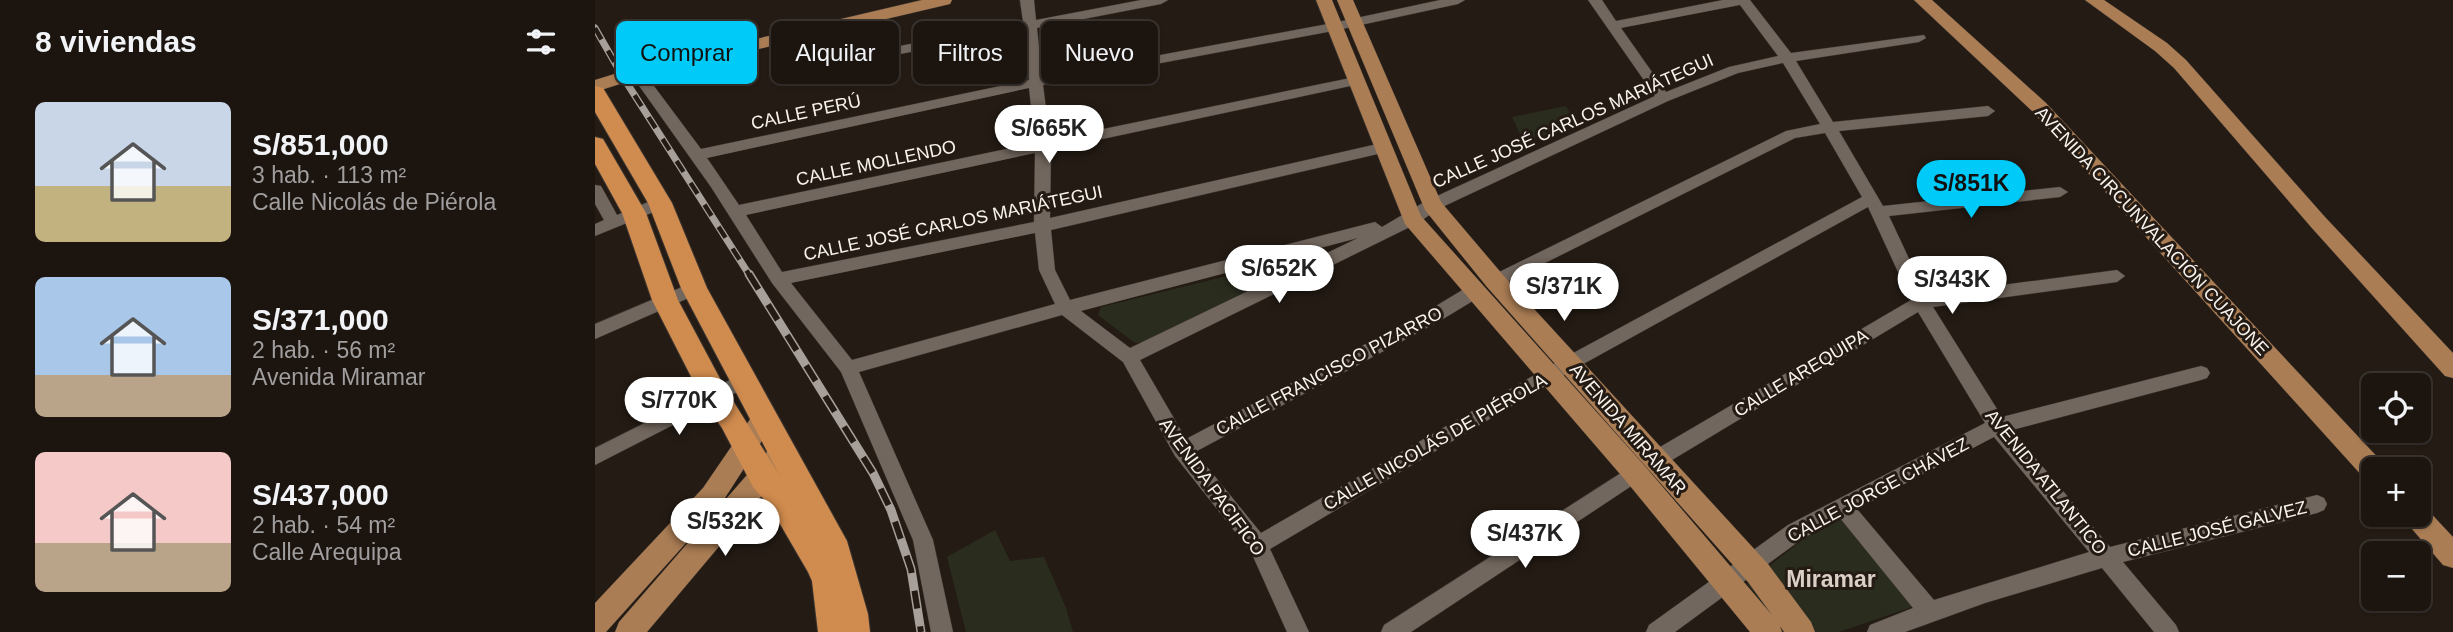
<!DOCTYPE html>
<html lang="es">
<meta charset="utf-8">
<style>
body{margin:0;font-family:Helvetica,sans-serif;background:#241d18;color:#f1f3f6;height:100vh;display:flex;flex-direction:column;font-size:26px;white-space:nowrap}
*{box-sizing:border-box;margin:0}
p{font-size:23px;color:#a09e9e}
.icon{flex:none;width:38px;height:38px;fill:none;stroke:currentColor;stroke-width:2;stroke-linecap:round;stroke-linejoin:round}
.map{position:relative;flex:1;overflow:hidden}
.panel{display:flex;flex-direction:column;background:#1b140f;width:595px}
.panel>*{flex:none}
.banner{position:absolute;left:21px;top:21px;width:665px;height:63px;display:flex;gap:14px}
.buttons{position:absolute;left:1766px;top:373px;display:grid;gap:14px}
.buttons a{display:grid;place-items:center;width:70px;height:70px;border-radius:10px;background:#1b140f;box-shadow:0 2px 5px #0004,0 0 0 2px #39332f;font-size:35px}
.price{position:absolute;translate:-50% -60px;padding:0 16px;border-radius:24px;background:#fff;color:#222;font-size:23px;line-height:46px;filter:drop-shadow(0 2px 4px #0008)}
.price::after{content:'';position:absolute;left:50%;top:42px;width:21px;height:16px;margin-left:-10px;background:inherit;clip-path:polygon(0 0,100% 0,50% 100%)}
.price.current{background:#00cbf8;color:#111}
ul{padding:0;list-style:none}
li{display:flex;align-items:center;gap:21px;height:175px;padding:0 35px}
li span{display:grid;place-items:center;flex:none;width:196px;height:140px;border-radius:10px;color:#555}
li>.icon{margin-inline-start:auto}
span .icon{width:84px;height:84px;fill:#fffc;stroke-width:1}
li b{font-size:30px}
h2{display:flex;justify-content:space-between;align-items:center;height:84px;padding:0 35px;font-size:30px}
.pill{padding:0 24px;border-radius:10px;background:#1b140f;box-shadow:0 2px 5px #0004,0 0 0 2px #39332f;font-size:24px;line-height:63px}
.pill.current{background:#00cbf8;color:#111}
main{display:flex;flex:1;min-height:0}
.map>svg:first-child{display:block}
.green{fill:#2a2d1e}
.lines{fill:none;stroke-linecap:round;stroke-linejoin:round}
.minor-casing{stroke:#3c3531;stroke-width:1}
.major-casing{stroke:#3c3531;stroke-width:1}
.highway-casing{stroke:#3c3531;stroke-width:2}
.minor{fill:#72675e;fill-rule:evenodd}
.major{fill:#aa7d54;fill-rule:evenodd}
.highway{fill:#d08b4e;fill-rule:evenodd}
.rail-far1-casing{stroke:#a7a09a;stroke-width:7}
.rail-casing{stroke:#a7a09a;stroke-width:9}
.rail-far1{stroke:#241b14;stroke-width:4.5;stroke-dasharray:13;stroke-linecap:butt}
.rail{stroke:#241b14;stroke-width:6;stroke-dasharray:18;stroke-linecap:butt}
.labels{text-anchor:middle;stroke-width:6;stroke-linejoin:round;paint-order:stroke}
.street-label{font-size:18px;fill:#f9f3ee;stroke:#241b14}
.near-neighbourhood-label{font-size:23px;font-weight:bold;fill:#dccfc6;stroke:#241b14}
</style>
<main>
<section class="panel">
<h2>8 viviendas<svg class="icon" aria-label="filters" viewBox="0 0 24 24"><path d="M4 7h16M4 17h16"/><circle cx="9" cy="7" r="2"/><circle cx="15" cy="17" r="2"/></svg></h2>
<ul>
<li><span style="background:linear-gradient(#c9d6e8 60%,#c2b280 0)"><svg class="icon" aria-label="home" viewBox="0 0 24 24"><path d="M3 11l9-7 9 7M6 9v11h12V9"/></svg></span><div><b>S/851,000</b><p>3 hab. · 113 m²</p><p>Calle Nicolás de Piérola</p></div></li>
<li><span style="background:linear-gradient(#a9c7e8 70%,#b9a48a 0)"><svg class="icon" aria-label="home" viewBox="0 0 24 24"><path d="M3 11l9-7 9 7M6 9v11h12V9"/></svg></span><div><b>S/371,000</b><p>2 hab. · 56 m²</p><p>Avenida Miramar</p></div></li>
<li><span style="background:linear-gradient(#f6c9c9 65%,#b9a48a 0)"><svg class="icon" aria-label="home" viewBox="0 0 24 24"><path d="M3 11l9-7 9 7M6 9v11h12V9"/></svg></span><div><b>S/437,000</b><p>2 hab. · 54 m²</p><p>Calle Arequipa</p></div></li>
</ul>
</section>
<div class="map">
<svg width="1858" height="632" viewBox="0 0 1858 632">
<rect width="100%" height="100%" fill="#241b14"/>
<g class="green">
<polygon points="971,106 984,128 928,140 917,117"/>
<polygon points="714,256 715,264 556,342 540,343 503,315 506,307"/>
<polygon points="1238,515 1248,516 1320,606 1244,632 1189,632 1152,584"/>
<polygon points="400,530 415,561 449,557 471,608 478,632 371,632 352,557"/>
</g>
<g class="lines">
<g class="minor-casing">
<g id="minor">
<path d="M425 0H439L441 20 546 0H573L566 4 442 28 447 77 738 23 845 0H870L863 4 738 31 448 85 455 140 760 77 767 81 760 85 456 150 455 218 787 143 795 148 787 153 456 230 460 270 475 300 780 222 787 227 831 201 1060 96 993 0H1007L1021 21 1128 0H1155L1196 53 1329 35 1331 38 1324 42 1201 61 1238 122 1393 106 1400 111 1393 116 1244 131 1288 206 1465 187 1473 192 1465 197 1294 216 1331 295 1522 270 1530 276 1522 282 1338 307 1407 417 1606 366 1612 368 1615 373 1612 378 1606 380 1417 430 1515 547 1722 495 1729 498 1732 504 1729 510 1722 513 1528 562 1581 625 1584 632H1559L1507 568 1390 603 1310 632H1272L1275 625 1318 608 1245 518 1207 539 1080 632H1051L1054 625 1193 525 1390 423 1323 312 1067 466 1060 468 1053 466 1050 460 1053 454 1316 300 1273 207 981 368 675 549 714 632H692L656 552 580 456 528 362 467 315 264 372 338 540 358 632H336L318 540 246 372 177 283 116 187 35 73 42 69 47 70 106 149 434 80 429 30 248 65 241 61 248 57 428 22ZM1145 5 1183 56 1134 67 1071 92 1026 28ZM1188 63 1225 124 1191 131 894 277 891 281 894 285H906L1200 138 1230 133 1267 197 969 358 666 533 600 452 843 322 886 296 889 291 886 286H874L831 312 591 439 545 360 823 223 843 209 1073 101 1143 73ZM434 88 440 143 144 205 112 158ZM440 153 439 222 187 272 151 215ZM440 233 444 270 460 304 257 360 196 283ZM763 238 535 348 486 311ZM1399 437 1494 552 1339 600 1262 509Z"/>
<polygon points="0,185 6,186 22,215 65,197 73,203 71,207 0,236 0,224 9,220 0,204"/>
<polygon points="99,282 105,283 108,288 105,293 0,339 0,324"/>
<polygon points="149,373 156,375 158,380 156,385 0,465 0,448"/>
<polygon points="1040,464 1047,467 1050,473 1047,479 816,632 786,632 789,625"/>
</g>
</g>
<g class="major-casing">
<g id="major">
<polygon points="327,0 357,0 355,4 53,75 0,92 0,80 42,67"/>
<polygon points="721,0 737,0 826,216 1049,465 1177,615 1153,582 892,287 830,210 742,0 758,0 846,202 908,275 1173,564 1216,622 1220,632 1189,632 1185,626 1187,632 1155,632 1031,481 810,224"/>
<polygon points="1319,0 1337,0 1451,103 1787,462 1790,469 1778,469 1778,481 1769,478 1437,111"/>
<polygon points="1490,0 1509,0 1572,43 1591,60 1730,217 1858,353 1858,378 1850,376 1716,227 1579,68 1560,51"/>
<polygon points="169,409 178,412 181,419 126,504 11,632 0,632 0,603 108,488 160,412"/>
<polygon points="187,442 196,445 200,453 196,461 52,632 20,632 24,622 178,445"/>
<polygon points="1824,504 1829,506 1858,537 1858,568 1848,565 1811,522 1807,514 1824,514"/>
</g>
</g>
<g class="highway-casing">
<polygon id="highway" points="0,86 8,88 77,203 112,288 252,541 273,614 275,632 223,632 217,581 213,572 174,505 158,487 127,428 110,404 57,300 27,213 0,164 0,137 8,139 51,213 83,300 130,388 185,476 86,288 53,203 0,112"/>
</g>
<use href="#minor" class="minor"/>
<use href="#major" class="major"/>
<use href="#highway" class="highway"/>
<g class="rail-far1-casing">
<polyline id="rail-far1" points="0,28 28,77 155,276"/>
</g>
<g class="rail-casing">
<polyline id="rail" points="154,274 278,473 296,510 316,569 326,632"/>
</g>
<use href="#rail-far1" class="rail-far1"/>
<use href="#rail" class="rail"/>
</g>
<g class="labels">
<g class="street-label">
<text transform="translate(211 112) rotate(-12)" y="6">CALLE PERÚ</text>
<text transform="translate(978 121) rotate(-24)" y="6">CALLE JOSÉ CARLOS MARIÁTEGUI</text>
<text transform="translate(281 163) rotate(-12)" y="6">CALLE MOLLENDO</text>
<text transform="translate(358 223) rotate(-12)" y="6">CALLE JOSÉ CARLOS MARIÁTEGUI</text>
<text transform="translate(1557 231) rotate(47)" y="6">AVENIDA CIRCUNVALACIÓN CUAJONE</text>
<text transform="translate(734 371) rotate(-28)" y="6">CALLE FRANCISCO PIZARRO</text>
<text transform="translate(1206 373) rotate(-31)" y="6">CALLE AREQUIPA</text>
<text transform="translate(1033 429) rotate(49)" y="6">AVENIDA MIRAMAR</text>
<text transform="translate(840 442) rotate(-30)" y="6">CALLE NICOLÁS DE PIÉROLA</text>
<text transform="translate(1451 482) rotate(51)" y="6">AVENIDA ATLANTICO</text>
<text transform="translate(617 487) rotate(54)" y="6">AVENIDA PACIFICO</text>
<text transform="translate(1283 490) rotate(-28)" y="6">CALLE JORGE CHÁVEZ</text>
<text transform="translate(1622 529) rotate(-14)" y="6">CALLE JOSÉ GALVEZ</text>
</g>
<g class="near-neighbourhood-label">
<text x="1236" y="587">Miramar</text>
</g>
</g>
</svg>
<div class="buttons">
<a><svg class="icon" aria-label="locate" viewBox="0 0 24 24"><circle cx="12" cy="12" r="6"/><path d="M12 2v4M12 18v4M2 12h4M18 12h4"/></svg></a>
<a>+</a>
<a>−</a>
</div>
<b class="price" style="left:454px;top:165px">S/665K</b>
<b class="price current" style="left:1376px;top:220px">S/851K</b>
<b class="price" style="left:684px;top:305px">S/652K</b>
<b class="price" style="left:1357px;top:316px">S/343K</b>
<b class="price" style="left:969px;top:323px">S/371K</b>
<b class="price" style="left:84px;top:437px">S/770K</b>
<b class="price" style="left:130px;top:558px">S/532K</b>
<b class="price" style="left:930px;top:570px">S/437K</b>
<div class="banner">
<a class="pill current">Comprar</a>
<a class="pill">Alquilar</a>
<a class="pill">Filtros</a>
<a class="pill">Nuevo</a>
</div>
</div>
</main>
